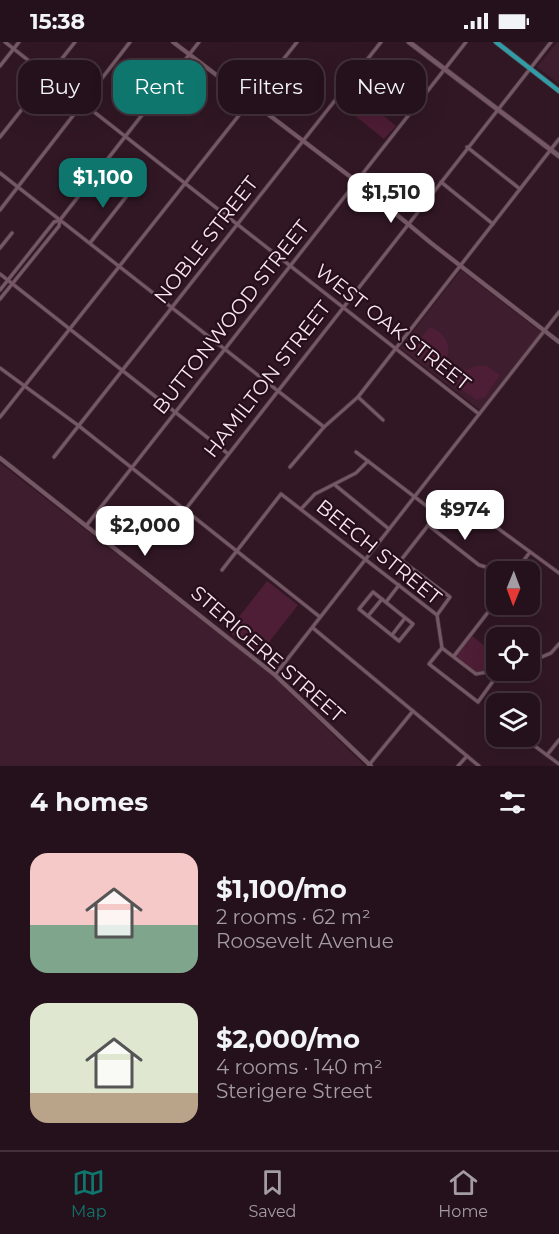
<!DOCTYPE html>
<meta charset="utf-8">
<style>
body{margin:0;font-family:Montserrat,sans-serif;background:#311f28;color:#f1f3f6;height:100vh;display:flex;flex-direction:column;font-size:22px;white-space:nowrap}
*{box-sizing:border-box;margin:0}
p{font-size:20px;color:#a39da3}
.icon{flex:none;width:33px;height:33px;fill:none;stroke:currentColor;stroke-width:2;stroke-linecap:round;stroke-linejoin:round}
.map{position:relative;height:724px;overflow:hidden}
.side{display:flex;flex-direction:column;background:#25111b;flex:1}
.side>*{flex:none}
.banner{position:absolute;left:18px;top:18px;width:524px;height:54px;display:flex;gap:12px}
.needle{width:39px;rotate:181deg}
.fabs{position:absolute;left:486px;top:519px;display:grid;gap:12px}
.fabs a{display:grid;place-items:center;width:54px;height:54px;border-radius:12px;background:#25111b;box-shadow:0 6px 24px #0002,0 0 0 2px #42313a;font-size:30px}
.price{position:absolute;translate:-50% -51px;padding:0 14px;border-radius:12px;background:#fff;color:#222;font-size:20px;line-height:39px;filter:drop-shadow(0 2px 3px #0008)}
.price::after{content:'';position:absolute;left:50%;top:36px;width:18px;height:14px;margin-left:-9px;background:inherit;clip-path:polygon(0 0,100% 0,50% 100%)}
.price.on{background:#0f766e;color:#fff}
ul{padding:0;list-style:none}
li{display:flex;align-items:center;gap:18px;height:150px;padding:0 30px}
li span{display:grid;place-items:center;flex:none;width:168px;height:120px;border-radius:18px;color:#555}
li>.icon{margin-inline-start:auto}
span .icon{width:72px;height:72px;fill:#fffc;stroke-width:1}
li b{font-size:26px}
h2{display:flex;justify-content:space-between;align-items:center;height:72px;padding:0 30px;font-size:26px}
.pill{padding:0 21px;border-radius:18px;background:#25111b;box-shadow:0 6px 24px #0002,0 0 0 2px #42313a;font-size:21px;line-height:54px}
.pill.on{background:#0f766e;color:#fff}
.status{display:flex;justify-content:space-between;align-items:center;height:42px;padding:0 30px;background:#25111b;direction:ltr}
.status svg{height:16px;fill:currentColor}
.tab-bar{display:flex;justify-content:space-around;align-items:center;height:84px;border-top:2px solid #42313a;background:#25111b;font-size:16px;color:#a39da3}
.tab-bar a{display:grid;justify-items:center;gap:3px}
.tab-bar .on{color:#0f766e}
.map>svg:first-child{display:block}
.built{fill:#3e1e2e}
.green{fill:#4e1d36}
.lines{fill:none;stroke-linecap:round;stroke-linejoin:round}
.minor-casing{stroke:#48353e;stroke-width:4.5}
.tertiary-casing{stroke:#48353e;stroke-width:5}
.secondary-casing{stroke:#48353e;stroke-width:6}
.primary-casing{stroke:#48353e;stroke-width:6}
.minor{stroke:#765865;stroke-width:3}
.tertiary{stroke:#765865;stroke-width:4}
.secondary{stroke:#765865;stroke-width:4.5}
.primary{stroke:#329ba5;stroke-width:4.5}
.labels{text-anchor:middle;stroke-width:4.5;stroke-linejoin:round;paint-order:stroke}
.street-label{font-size:20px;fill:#f8e6ed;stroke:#260e1a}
</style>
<div class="status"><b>15:38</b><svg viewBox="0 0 49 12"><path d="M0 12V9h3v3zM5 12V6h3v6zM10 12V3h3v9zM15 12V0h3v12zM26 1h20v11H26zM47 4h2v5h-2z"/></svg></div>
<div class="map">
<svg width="559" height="724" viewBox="0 0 559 724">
<rect width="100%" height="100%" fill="#311724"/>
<g class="built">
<polygon points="557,0 559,0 559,42 537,25"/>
<polygon points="461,228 541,290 480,368 400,306"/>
<polygon points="0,421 271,632 365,724 0,724"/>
</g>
<g class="green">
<polygon points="344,56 367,74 374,66 396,84 384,97 339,61"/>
<path d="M430 285C451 293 455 314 437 329L416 313 414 305Z"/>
<polygon points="479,323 487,324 500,333 485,355 477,358 456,344 463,329"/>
<polygon points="267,539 298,563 259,613 228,589"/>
<polygon points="471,593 496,613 496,628 499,629 476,632 454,615"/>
</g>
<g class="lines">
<g class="minor-casing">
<g id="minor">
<polyline points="5,0 479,372"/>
<polyline points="0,24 19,0"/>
<polyline points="0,95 75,0"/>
<polyline points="467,105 520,147"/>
<polyline points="0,131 324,385"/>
<polyline points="441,140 493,182"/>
<polyline points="0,168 130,0"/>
<polyline points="90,201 133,146"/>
<polyline points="0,206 12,191"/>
<polyline points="0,232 227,411"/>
<polyline points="0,248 54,180 60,178 199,0"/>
<polyline points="0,257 59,184 60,178"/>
<polyline points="0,326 79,384 320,575"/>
<polyline points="358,355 383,378"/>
<polyline points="0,375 297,0"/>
<polyline points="356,410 437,472 448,476 492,482 559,531"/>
<polyline points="54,415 381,0"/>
<polyline points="290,425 324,385 358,355 559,97"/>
<polyline points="335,443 389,487"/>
<polyline points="301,467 315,452 356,431 368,419"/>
<polyline points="185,468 551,0"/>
<polyline points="428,483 479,523 503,530"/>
<polyline points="86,484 466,0"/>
<polyline points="222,528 281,452 437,573 442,606 476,632 499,628"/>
<polyline points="504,530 518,526 530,510"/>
<polygon points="373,550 413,582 399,599 359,567"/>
<polyline points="386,560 399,543"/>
<polyline points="437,573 450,555 401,518 437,472"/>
<polyline points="368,574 382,557"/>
<polyline points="313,586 479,724"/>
<polyline points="392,593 405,576"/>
<polyline points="442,606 429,622 478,660 496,635 495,630"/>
<polyline points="454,614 489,569 496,528"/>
<polyline points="530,620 551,611 559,602"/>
<polyline points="275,633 559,270"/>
<polyline points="532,702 559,722"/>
<polyline points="547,713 559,698"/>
<polyline points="369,723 413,669"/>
<polyline points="458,724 467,714"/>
</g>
</g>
<g class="tertiary-casing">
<g id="tertiary">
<polyline points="173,0 356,139 431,201 559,300"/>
<polyline points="0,416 275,633 371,724"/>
</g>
</g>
<g class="secondary-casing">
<polyline id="secondary" points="409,0 559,114"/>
</g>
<g class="primary-casing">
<polyline id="primary" points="496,0 559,49"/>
</g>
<use href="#minor" class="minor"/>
<use href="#tertiary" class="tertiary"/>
<use href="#secondary" class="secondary"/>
<use href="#primary" class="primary"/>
</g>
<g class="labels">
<g class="street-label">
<text transform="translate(206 198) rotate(-52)" y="7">NOBLE STREET</text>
<text transform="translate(231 275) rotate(-52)" y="7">BUTTONWOOD STREET</text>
<text transform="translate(393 285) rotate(38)" y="7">WEST OAK STREET</text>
<text transform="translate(267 337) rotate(-52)" y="7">HAMILTON STREET</text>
<text transform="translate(379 510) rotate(39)" y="7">BEECH STREET</text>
<text transform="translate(268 612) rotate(41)" y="7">STERIGERE STREET</text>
</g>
</g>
</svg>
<div class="fabs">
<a><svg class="needle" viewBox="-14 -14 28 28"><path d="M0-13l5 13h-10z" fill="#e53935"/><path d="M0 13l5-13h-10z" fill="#a39da3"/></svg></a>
<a><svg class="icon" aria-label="locate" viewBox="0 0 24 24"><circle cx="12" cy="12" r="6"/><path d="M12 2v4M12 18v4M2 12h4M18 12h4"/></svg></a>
<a><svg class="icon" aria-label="layers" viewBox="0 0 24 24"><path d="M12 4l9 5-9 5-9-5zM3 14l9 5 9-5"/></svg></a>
</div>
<b class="price on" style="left:103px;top:167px">$1,100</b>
<b class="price" style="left:391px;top:182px">$1,510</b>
<b class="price" style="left:465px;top:499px">$974</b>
<b class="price" style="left:145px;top:515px">$2,000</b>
<div class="banner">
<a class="pill">Buy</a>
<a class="pill on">Rent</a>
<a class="pill">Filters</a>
<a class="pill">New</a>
</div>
</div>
<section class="side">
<h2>4 homes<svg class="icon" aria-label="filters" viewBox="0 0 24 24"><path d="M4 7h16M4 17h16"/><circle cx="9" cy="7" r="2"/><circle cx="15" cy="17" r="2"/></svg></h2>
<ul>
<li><span style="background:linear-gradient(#f6c9c9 60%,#7fa58c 0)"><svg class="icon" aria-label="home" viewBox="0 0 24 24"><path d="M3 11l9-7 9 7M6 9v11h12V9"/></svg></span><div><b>$1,100/mo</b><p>2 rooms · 62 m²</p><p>Roosevelt Avenue</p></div></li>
<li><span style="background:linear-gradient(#dfe7d0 75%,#b9a48a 0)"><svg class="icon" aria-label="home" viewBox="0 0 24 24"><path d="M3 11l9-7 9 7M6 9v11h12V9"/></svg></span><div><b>$2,000/mo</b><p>4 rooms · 140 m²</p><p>Sterigere Street</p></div></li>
</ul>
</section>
<nav class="tab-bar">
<a class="on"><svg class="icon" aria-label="map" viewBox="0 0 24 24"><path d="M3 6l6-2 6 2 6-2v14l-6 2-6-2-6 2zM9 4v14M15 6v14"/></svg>Map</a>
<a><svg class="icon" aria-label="saved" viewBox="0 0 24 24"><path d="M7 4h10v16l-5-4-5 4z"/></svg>Saved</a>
<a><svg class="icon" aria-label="home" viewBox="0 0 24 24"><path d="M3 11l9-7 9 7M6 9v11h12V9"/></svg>Home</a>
</nav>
